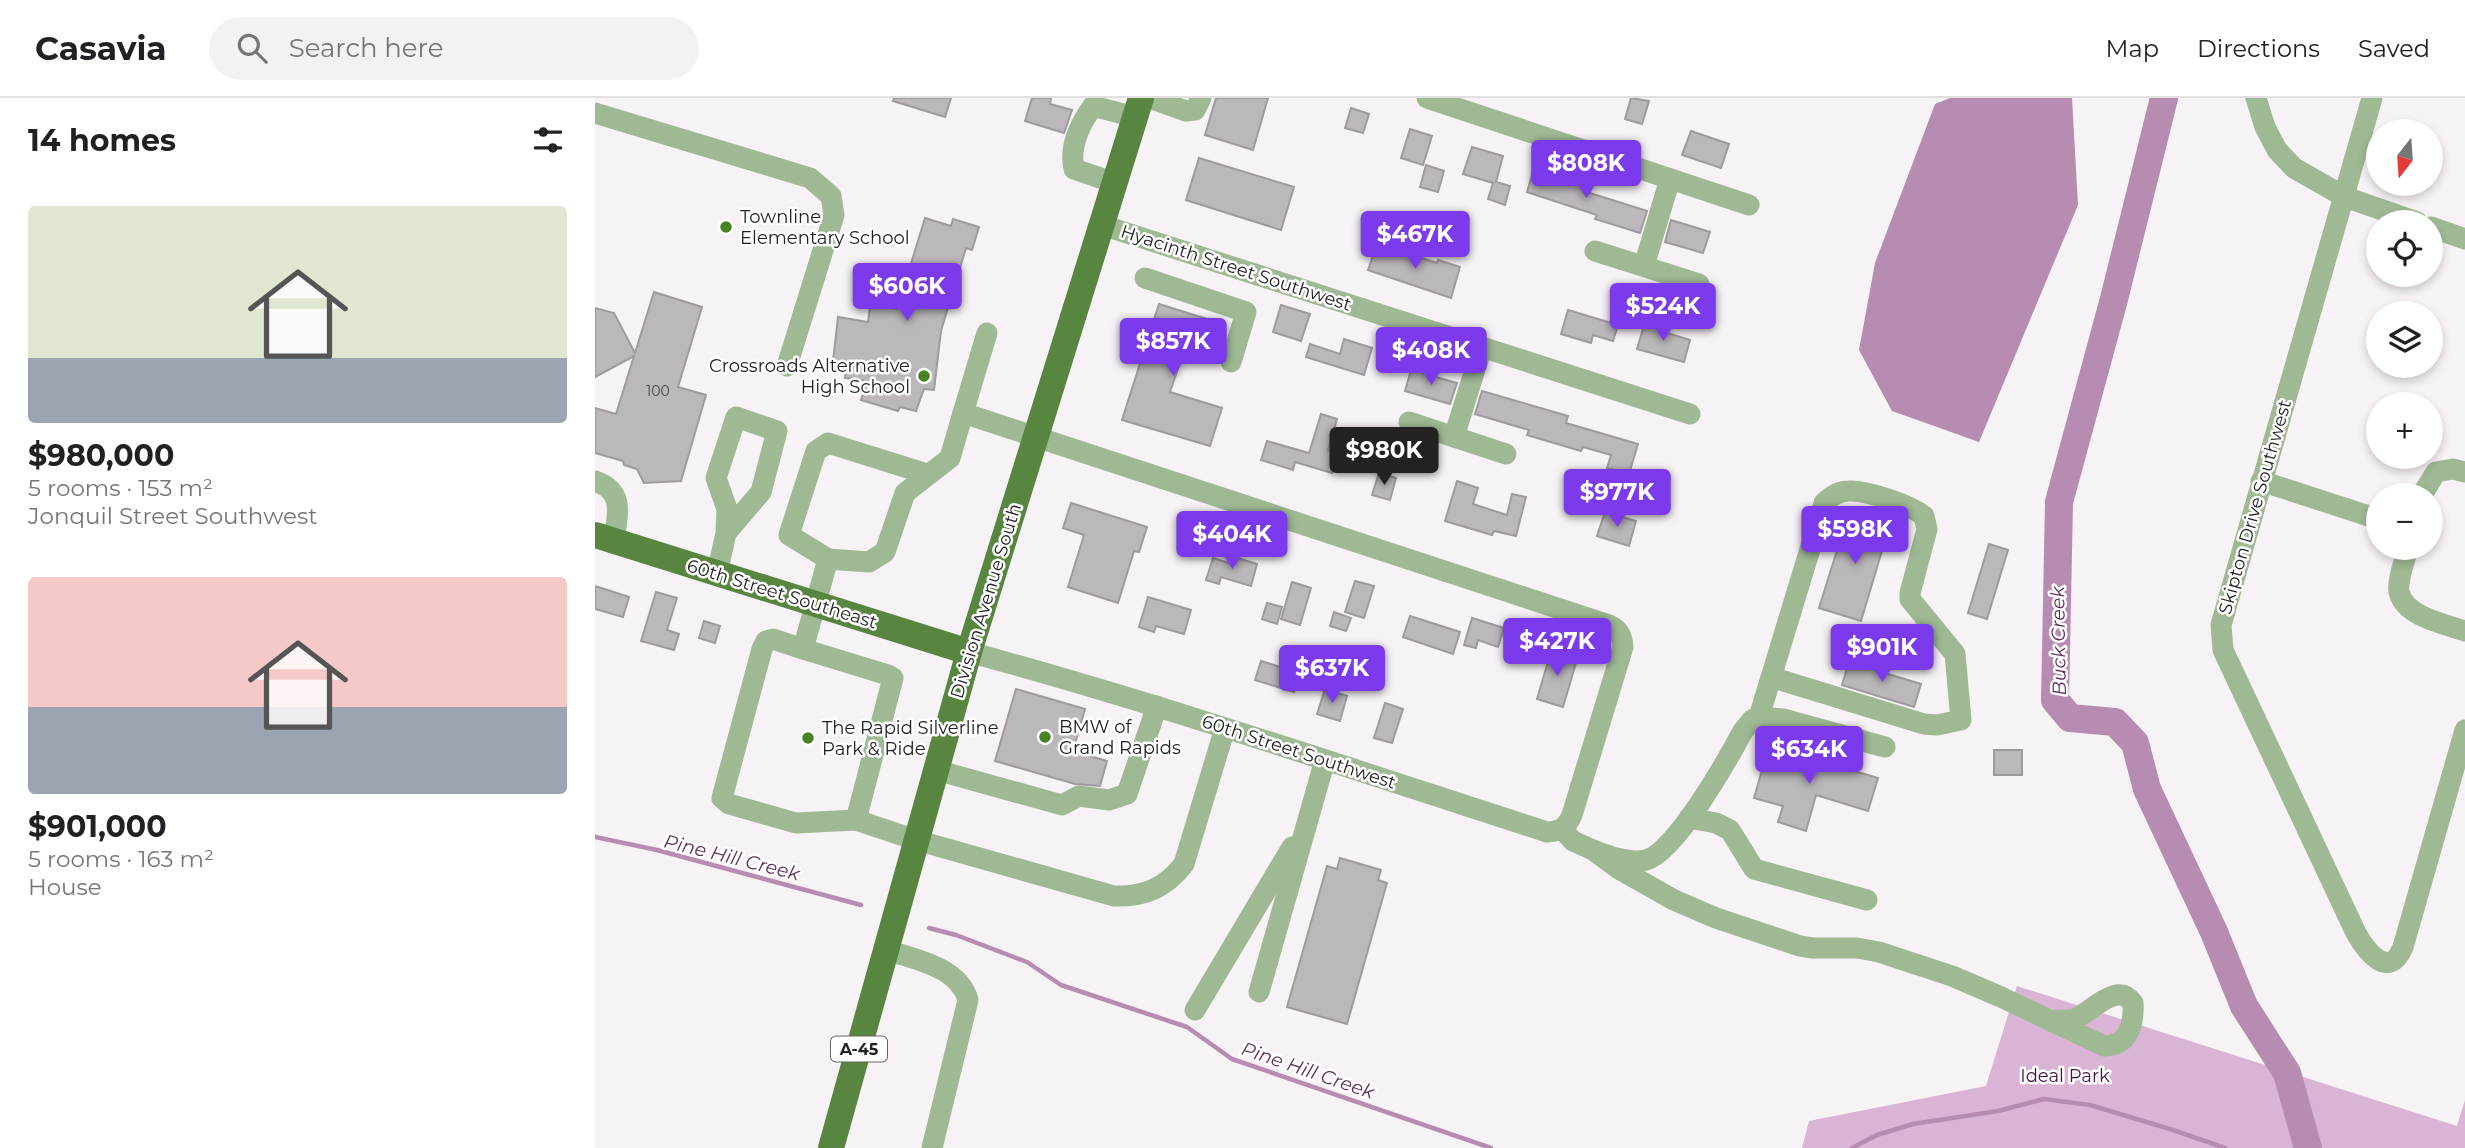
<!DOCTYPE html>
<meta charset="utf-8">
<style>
body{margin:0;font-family:Montserrat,sans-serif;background:#f2f2f2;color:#202124;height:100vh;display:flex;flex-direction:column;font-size:26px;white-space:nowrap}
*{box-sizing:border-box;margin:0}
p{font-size:23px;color:#757577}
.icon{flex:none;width:38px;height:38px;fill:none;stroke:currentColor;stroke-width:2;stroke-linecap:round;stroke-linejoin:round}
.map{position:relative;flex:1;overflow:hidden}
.panel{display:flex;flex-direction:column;background:#fff;width:595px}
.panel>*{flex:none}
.needle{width:46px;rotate:197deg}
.fabs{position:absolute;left:1771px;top:21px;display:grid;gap:14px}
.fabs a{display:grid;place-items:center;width:77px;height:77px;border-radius:50%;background:#fff;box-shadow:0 4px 10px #0003;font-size:35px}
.price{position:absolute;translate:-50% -60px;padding:0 16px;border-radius:7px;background:#7c3aed;color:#fff;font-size:23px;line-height:46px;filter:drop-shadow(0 2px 4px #0008)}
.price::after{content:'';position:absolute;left:50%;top:42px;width:21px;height:16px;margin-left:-10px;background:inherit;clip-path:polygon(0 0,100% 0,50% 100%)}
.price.current{background:#222;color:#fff}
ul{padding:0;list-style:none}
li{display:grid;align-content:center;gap:14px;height:371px;padding:0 28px}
li span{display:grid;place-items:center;height:217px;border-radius:7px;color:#555}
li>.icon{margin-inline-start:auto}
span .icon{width:126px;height:126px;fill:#fffc;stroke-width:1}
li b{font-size:30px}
h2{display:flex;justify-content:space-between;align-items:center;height:84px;padding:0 28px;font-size:30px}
header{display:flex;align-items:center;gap:42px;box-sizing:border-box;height:98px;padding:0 35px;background:#fff;border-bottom:2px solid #e0e0e0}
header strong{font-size:33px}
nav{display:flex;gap:38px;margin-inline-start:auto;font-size:24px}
.search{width:490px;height:63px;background:#f2f2f2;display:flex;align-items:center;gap:18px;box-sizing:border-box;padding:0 24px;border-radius:38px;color:#757577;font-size:26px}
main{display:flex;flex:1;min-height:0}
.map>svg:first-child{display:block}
.green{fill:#d9b4d4}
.water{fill:#b68cb1}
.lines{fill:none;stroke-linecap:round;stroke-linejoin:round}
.stream{stroke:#b68cb1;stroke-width:4.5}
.river{stroke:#b68cb1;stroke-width:28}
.building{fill:#bcb7bb;stroke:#9f9a9e;stroke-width:2}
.minor{stroke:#9fb994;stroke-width:21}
.major{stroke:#588640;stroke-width:26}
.poi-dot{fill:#488422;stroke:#fff;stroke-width:2.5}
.labels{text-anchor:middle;stroke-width:5;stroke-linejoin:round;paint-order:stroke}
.number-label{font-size:14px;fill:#494649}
.shield{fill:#fff;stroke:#656465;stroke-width:2}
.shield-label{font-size:16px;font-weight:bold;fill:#232123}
.poi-label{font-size:18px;fill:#232123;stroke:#fff;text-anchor:start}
.street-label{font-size:18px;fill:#232123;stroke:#fff}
.park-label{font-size:18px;fill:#461343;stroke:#fff}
.water-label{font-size:19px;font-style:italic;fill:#602c5b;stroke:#fff}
</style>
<header>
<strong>Casavia</strong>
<div class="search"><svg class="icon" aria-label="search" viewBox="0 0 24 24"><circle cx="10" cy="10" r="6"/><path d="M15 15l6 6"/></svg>Search here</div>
<nav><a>Map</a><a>Directions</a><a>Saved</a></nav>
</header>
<main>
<section class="panel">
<h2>14 homes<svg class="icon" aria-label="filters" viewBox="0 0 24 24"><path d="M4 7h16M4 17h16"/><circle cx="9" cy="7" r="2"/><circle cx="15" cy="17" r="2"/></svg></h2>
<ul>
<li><span style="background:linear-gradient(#dfe7d0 70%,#9aa5b1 0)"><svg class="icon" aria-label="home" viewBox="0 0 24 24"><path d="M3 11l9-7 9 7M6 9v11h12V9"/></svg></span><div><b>$980,000</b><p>5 rooms · 153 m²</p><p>Jonquil Street Southwest</p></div></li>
<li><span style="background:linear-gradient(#f6c9c9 60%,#9aa5b1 0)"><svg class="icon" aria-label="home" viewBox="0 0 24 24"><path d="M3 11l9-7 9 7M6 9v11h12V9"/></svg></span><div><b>$901,000</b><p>5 rooms · 163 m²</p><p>House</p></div></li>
</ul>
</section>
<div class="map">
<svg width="1870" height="1050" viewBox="0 0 1870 1050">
<rect width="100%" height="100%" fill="#f7f2f6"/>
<polygon class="green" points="1422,888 1862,1028 1870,1002 1870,1050 1207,1050 1214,1023 1391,988"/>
<polygon class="water" points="1355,0 1477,0 1483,107 1384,344 1297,313 1264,252 1280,165 1340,6"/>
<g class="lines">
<g class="stream">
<polyline points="0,739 62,752 266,807"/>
<polyline points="334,830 361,837 432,864 466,887 592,929 637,961 896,1050"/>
<polyline points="1257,1050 1282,1037 1318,1026 1403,1013 1449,1001 1495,1007 1578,1032 1630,1050"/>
</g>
<polyline class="river" points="1569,0 1519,201 1464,404 1460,602 1475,620 1520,624 1540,645 1552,691 1619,834 1649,908 1692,975 1713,1050"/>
</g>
<g class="building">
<polygon points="299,0 356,0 350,19 298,3"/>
<polygon points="437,0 456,0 455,6 477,12 469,35 430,23"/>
<polygon points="621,0 673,0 658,52 610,37"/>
<polygon points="1036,0 1054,3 1047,26 1030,21"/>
<polygon points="756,10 774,16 768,35 750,30"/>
<polygon points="815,31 837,38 828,67 806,60"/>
<polygon points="1096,33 1134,46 1126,70 1087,57"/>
<polygon points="877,49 908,58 901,84 915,88 910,107 893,101 898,85 868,76"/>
<polygon points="604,60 699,89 686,132 591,102"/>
<polygon points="831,67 849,73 843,94 825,89"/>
<polygon points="939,70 997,89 995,95 1052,113 1045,135 1000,121 1002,117 932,94"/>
<polygon points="330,120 356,128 358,121 384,129 377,152 371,150 346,233 339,292 329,291 321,313 305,309 303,313 266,302 272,283 250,280 252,265 238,263 243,219 273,224 275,208 302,211"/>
<polygon points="1076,122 1115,134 1108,155 1070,144"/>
<polygon points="782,146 842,165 843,162 865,169 856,200 773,172"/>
<polygon points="59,194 107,209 83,289 111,297 86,383 49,385 42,371 29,367 28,363 0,355 0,310 21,316 39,258 0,279 0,210 19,215 40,255"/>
<polygon points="564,206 628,226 617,259 590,250 575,294 627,310 615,348 527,322"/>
<polygon points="686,207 715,216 706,243 678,234"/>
<polygon points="973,212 1023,227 1018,243 998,237 996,245 966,236"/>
<polygon points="1050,224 1071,230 1069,234 1095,242 1089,264 1042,251"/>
<polygon points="749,241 777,250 769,277 711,259 715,246 745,256"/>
<polygon points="816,272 862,285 855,306 810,293"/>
<polygon points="887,293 973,318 971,325 1043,346 1034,376 1012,370 1016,357 988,349 986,353 932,337 934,332 880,316"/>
<polygon points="726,316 742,321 733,352 743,355 737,375 700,364 698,372 666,362 672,343 714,355"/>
<polygon points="784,375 801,380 795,402 777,397"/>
<polygon points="862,383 883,390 878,406 912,417 917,396 931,399 921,438 899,433 897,437 850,423"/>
<polygon points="476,405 552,429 544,454 539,453 523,505 473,489 489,437 468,430"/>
<polygon points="1010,414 1041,423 1034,448 1002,438"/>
<polygon points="1254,414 1295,426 1266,523 1224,510"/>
<polygon points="1394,446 1413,452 1392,521 1373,515"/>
<polygon points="639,459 662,466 656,488 626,479 624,486 611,482 618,460 637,466"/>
<polygon points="760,483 779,488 769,520 750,514"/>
<polygon points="697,484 716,490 705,527 686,521"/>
<polygon points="0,488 34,499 28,519 0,511"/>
<polygon points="61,494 82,500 72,532 84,536 79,552 46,543"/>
<polygon points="553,499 596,512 589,536 561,528 559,534 544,529"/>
<polygon points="672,505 687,509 682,526 667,521"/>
<polygon points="739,514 756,520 751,533 735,528"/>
<polygon points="815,518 865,534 858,556 808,539"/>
<polygon points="877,520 909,530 903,549 883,542 881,550 869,547"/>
<polygon points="109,523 125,528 120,545 104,540"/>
<polygon points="957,550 983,558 968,609 942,601"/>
<polygon points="666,563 705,575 699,594 660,582"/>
<polygon points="1254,564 1326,586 1319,609 1247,587"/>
<polygon points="421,591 490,611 478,653 512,663 505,688 480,686 400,663"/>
<polygon points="730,591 752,598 745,623 722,616"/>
<polygon points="790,605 808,611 797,645 779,640"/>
<polygon points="1174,648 1283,680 1273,713 1221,697 1211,733 1183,724 1188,708 1159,700"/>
<rect x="1399" y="652" width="28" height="25"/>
<polygon points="745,760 786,772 783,782 792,785 752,926 692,909 732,768 742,771"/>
</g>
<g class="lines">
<g class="minor">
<polyline points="555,0 591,13 600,12 606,0"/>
<polyline points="832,0 1154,107"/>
<polyline points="1661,0 1670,29 1682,52 1699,70 1750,99 1822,124"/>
<path d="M1777 0 1626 527 1628 552 1761 835C1771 853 1794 883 1808 849L1870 632"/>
<polyline points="0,15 215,80 236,98 239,117 192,268"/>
<path d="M520 85 479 71C474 49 485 26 498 8L540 19"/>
<polyline points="507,127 1095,316"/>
<polyline points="1836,129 1870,141"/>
<polyline points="1000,153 1104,186"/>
<polyline points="1049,168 1075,81"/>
<polyline points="550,180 651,214 636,264"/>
<polyline points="368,315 392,235"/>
<polyline points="814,324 911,356"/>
<polyline points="859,339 887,249"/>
<path d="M0 383C31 394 22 417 19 443"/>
<polyline points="1666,383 1783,421"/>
<polyline points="1827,397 1841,374 1858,371 1870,374"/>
<path d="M1813 450C1810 462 1802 482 1804 494 1810 519 1850 526 1870 533"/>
<polyline points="233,461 194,437 221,353 233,345 332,376"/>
<polyline points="122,476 131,435 132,411 121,380 141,319 182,333 166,394 131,435"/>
<polyline points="208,551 293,577 298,580 261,722"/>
<path d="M374 554C569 607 760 672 952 734 965 734 972 729 977 717L1028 549C1027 537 1024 532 1014 527L368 315 355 360 310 395 290 454 274 464 233 461 208 551 178 541 171 543 167 551 127 700 134 706 201 725 261 722 321 742 519 798C550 799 570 790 589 766L630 630"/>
<polyline points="1164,619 1188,621 1290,649"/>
<polyline points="341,672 467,707 484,698 514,702 532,696 562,608"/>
<polyline points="1094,720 1121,725 1135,732 1159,771 1272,802"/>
<path d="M967 731 978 743 998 752 1024 771 1079 802 1121 820 1205 848 1218 850H1262L1284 854 1357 878 1406 899 1509 948C1534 948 1539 926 1538 905 1522 882 1496 915 1479 921 1471 923 1463 922 1456 922"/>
<path d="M998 752C1014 758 1035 766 1051 762 1080 755 1133 661 1148 633L1157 622 1164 619 1229 405C1236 398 1244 393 1254 393 1272 392 1315 407 1329 418L1332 431 1315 495V501L1360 556 1366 622 1342 627 1329 626 1176 579"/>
<path d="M291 852C320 861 364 869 373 902L337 1050"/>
<polyline points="664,894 730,662"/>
<polyline points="600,912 697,749"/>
</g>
<g class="major">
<polyline points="0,437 374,554"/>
<polyline points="236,1050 374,554 546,0"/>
</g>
</g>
<g class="poi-dot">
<circle cx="131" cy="129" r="7"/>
<circle cx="329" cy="278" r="7"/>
<circle cx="450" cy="639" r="7"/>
<circle cx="213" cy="640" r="7"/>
</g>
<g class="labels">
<g class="number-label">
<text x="63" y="298">100</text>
</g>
<rect class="shield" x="236" y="938.5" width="56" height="25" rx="5"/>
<g class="shield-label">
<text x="264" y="957">A-45</text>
</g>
<g class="poi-label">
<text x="145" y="125">Townline<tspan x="145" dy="21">Elementary School</tspan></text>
<text x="315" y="274" text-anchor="end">Crossroads Alternative<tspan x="315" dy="21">High School</tspan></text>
<text x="464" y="635">BMW of<tspan x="464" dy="21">Grand Rapids</tspan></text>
<text x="227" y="636">The Rapid Silverline<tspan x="227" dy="21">Park &amp; Ride</tspan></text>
</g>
<g class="street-label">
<text transform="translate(641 170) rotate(18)" y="6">Hyacinth Street Southwest</text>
<text transform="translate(1660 409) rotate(-74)" y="6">Skipton Drive Southwest</text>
<text transform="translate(187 496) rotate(17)" y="6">60th Street Southeast</text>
<text transform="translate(391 503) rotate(-73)" y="6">Division Avenue South</text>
<text transform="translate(704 654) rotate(18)" y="6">60th Street Southwest</text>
</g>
<g class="park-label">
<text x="1470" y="984">Ideal Park</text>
</g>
<g class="water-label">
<text transform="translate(1463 543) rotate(-91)" y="7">Buck Creek</text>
<text transform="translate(137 759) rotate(14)" y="7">Pine Hill Creek</text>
<text transform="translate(713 972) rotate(19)" y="7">Pine Hill Creek</text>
</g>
</g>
</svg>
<div class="fabs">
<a><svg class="needle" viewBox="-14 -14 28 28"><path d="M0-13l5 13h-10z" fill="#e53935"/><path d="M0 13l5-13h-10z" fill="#757577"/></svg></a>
<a><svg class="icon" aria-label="locate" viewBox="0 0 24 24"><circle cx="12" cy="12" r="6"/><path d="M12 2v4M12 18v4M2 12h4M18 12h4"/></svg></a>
<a><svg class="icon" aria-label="layers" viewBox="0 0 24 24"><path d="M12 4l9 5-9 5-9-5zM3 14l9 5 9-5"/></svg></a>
<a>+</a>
<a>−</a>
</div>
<b class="price" style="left:991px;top:102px">$808K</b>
<b class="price" style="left:820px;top:173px">$467K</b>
<b class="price" style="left:312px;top:225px">$606K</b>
<b class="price" style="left:1068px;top:245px">$524K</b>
<b class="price" style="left:578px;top:280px">$857K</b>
<b class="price" style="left:836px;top:289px">$408K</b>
<b class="price current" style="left:789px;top:389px">$980K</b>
<b class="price" style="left:1022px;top:431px">$977K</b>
<b class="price" style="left:1260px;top:468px">$598K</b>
<b class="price" style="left:637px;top:473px">$404K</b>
<b class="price" style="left:962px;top:580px">$427K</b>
<b class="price" style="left:1287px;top:586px">$901K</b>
<b class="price" style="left:737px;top:607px">$637K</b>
<b class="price" style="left:1214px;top:688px">$634K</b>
</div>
</main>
